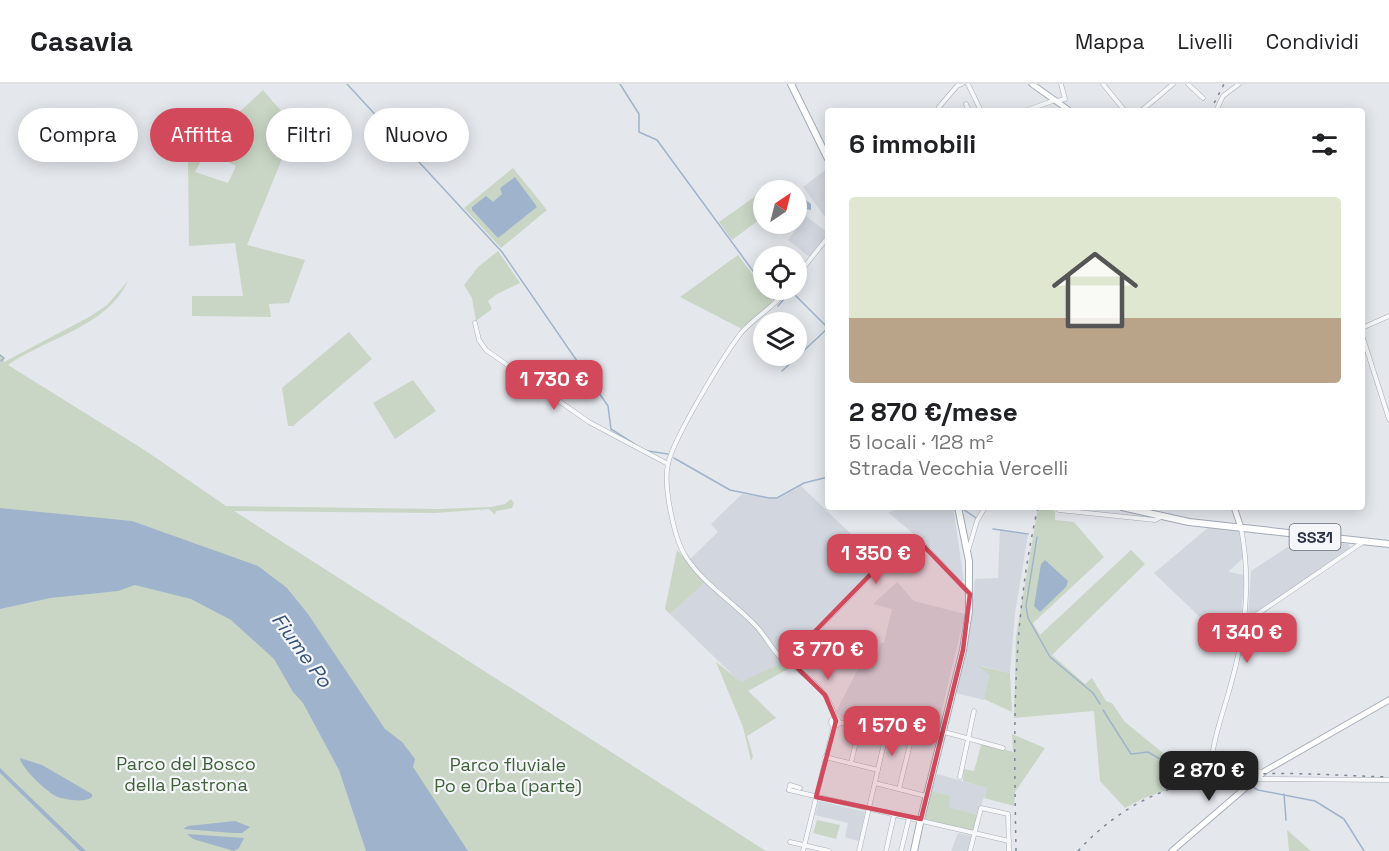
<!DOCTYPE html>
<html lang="it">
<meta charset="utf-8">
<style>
body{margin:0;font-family:"Space Grotesk",sans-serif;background:#f2f2f2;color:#202124;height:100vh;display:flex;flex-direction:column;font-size:22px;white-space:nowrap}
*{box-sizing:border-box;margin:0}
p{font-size:20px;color:#757577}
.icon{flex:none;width:33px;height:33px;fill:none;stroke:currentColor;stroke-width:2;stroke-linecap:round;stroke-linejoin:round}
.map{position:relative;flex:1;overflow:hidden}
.sheet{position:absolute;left:825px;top:24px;width:540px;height:402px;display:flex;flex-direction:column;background:#fff;border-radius:6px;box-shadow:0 3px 15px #0003}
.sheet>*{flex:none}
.hud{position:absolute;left:18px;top:24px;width:570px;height:54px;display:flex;gap:12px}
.needle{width:39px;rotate:35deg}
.buttons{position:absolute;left:753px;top:96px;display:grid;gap:12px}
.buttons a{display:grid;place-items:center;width:54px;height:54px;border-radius:50%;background:#fff;box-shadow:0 3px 15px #0003;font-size:30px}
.price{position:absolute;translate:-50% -51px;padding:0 14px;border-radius:12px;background:#d1495b;color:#fff;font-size:20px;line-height:39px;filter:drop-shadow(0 2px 3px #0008)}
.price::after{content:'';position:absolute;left:50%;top:36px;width:18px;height:14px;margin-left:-9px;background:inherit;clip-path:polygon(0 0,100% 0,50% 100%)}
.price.selected{background:#222;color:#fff}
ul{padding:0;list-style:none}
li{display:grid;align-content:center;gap:12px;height:318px;padding:0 24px}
li span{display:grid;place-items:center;height:186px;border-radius:6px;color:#555}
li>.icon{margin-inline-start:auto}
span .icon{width:108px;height:108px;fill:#fffc;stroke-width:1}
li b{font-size:26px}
h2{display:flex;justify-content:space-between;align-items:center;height:72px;padding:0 24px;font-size:26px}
.pill{padding:0 21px;border-radius:27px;background:#fff;box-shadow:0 3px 15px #0003;font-size:21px;line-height:54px}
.pill.selected{background:#d1495b;color:#fff}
header{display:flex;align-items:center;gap:36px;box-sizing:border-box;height:84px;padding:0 30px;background:#fff;border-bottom:2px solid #e0e0e0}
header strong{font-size:28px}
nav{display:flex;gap:33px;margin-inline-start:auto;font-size:21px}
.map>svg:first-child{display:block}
.built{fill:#d2d6de}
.green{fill:#c9d6c5;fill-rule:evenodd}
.water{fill:#9fb4cc}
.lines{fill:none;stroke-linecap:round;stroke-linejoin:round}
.stream{stroke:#9fb4cc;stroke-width:1.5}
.street-casing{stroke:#a9aeb7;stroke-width:5}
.secondary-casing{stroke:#a9aeb7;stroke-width:7}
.primary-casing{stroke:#a3abb8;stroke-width:8}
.street{stroke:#f7f8fa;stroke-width:4}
.secondary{stroke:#fff;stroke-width:5}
.primary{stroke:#fff;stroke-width:6}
.rail{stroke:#7d8696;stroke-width:1.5;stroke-dasharray:3 6;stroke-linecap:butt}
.marked{fill:#d1495b;fill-opacity:0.2;stroke:#d1495b;stroke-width:4.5;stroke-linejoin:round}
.labels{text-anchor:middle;stroke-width:4.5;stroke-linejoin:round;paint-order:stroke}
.shield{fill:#f4f6f9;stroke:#676e7b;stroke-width:1.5}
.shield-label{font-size:16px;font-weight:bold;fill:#2b3445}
.park-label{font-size:18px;fill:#3f6138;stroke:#f4f6f9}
.water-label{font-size:20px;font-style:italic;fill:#34527a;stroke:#f4f6f9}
</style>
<header>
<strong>Casavia</strong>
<nav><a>Mappa</a><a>Livelli</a><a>Condividi</a></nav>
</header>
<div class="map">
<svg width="1389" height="767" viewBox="0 0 1389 767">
<rect width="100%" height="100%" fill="#e4e7ec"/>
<g class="built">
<polygon points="828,84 828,137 803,103"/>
<polygon points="806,132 828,149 811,174 788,156"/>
<polygon points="801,402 880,478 784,578 741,599 670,530 707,497 688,477 718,448 711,440 742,410 778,415"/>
<polygon points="910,423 953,423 964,497 957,497 949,490 930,464 888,428"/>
<polygon points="1209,443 1240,447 1244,473 1228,488 1245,491 1238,563 1229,561 1154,489"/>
<polygon points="1000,445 1028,451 1015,529 1010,589 981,582 989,591 984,616 956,609 970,546 975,495 998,494"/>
<polygon points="1300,455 1348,460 1350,464 1248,534 1251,487"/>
<polygon points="897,498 914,517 965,530 938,642 897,633 896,637 882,634 882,631 873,630 871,638 845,637 836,628 864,573 875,578 881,559 884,559 892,525 873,520"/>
<polygon points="937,690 987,704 978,731 949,723 951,712 932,707"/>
<polygon points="819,717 865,728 859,757 845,753 848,739 815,731"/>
<polygon points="958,749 972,752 968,767 951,767"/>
</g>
<g class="green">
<path d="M263 6 282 28 297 38 247 161 305 176 289 219 269 220 271 233 192 232V212H243L235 159 189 162 188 76ZM206 67 236 82 228 99 195 88Z"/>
<polygon points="513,84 547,126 501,164 464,124"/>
<polygon points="763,107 763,133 732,156 719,138"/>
<polygon points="498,167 520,199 497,210 488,217 492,225 476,237 472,214 464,201 478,183"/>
<polygon points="738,171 772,216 772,220 742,245 680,213"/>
<path d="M128 197C107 243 46 254 8 281L146 367 226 422 438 425 491 423 505 420 511 415 514 419 512 424 496 427 495 431 489 425 435 429 234 427 766 767H0V270L4 273V278L89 233 107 221Z"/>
<polygon points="349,248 372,275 293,342 288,342 282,304"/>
<polygon points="413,296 436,327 395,355 373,319"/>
<polygon points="1038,423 1055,427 1055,436 1074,438 1104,473 1033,539 1040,551 1131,466 1145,480 1052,571 1085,600 1092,594 1106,617 1112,619 1125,638 1147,656 1167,672 1196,685 1231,681 1261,688 1248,698 1225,697 1197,704 1195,696 1144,714 1125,724 1100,697 1094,627 1014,634 1016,553"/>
<polygon points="677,466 707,497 670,530 665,525"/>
<polygon points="716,578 741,598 784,578 790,584 748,607 776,634 747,652 753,672 751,677 743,643"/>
<polygon points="979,582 1010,589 1012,628 984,615 989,591"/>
<polygon points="1012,650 1045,664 1015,708 1014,722 984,714 987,704 963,697 964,685 974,687 982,658 1013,668"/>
<polygon points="932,707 951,712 949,723 978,731 973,748 925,735"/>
<polygon points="817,736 840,741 836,755 813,749"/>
<polygon points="1287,746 1311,767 1289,767"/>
</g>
<g class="water">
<polygon points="515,93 537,123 498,154 472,126 472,123 486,112 493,118 502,110 500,104"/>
<polygon points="802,113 811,120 811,126 805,125 797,132 797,117"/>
<polygon points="0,424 132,437 258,482 287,504 308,530 385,645 402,658 415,675 413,683 468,767 366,767 339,686 303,619 293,608 274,575 231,536 191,515 135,501 118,507 50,514 0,525"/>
<polygon points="1045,476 1068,497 1066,503 1040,528 1034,522 1041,480"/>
<path d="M20 674 42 681 92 710V713C84 719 71 716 61 714 51 713 20 683 20 674Z"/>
<polygon points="0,684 86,767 80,767 0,689"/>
<polygon points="235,737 250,743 242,749 233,749 183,745 188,742"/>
<polygon points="187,750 244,754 239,764 234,767 193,755"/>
</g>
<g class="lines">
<g class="stream">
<polyline points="347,0 502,168 608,322 611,345 636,361"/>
<polyline points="620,0 639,30 639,48 657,56 764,202"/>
<polyline points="766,206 775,217"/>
<polyline points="778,222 791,207 828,244 782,287"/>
<polyline points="0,271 4,274 1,277"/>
<polyline points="648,367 668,370"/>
<polyline points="674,374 730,406 769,414 777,414 804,399 828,393"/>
<polyline points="960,423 976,434"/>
<polyline points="993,445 1028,450"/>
<polyline points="1037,453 1026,522 1028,534 1050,573 1093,609 1100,620"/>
<polyline points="1103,626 1131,670 1148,668 1195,695"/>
<polyline points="1197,700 1198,703 1224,698 1247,699"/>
<polyline points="1251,702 1258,706 1315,717 1344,735 1364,767"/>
<polyline points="1284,710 1286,736"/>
</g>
<g class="street-casing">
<g id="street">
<polyline points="968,0 981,27"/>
<polyline points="1103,0 1125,27"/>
<polyline points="1188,0 1203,14"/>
<polyline points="1057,17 1065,15 1061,0"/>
<polyline points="966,20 969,27"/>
<polyline points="941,27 939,23 957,2 962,0"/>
<polyline points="1025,27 1055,16"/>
<polyline points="1141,27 1173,0"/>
<polyline points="1216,27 1223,12 1239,0"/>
<polyline points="796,193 828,153"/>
<path d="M787 206C774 223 755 233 741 249 724 271 673 355 668 380 663 401 674 455 686 473 704 501 735 519 757 543 765 552 771 563 779 572 783 577 788 578 793 582 812 596 830 610 835 634"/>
<polyline points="475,239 479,256 486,266 589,338 668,380"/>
<polyline points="1362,244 1389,232"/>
<polyline points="1362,251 1389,335"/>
<polyline points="1059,426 1155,436 1161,433"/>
<path d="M1241 444C1251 495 1246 546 1232 596 1226 621 1215 647 1212 673L1220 680 1263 688"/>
<polyline points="968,467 977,437 985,423"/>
<polyline points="1243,540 1363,458"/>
<polyline points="789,578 791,573 908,453 918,455 970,510"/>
<circle cx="835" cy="638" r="4"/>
<polyline points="839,639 915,640 1003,664"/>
<polyline points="825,673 878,686"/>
<polyline points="851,679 860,641"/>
<polyline points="960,693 974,627"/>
<polyline points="1256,695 1389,696"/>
<polyline points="875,699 926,712"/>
<polyline points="899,705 915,640"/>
<polyline points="789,706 918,736"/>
<polyline points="789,706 790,701 800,704"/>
<polyline points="922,737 1009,757"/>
<polyline points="790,758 829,767"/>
<polyline points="803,767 834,641"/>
<polyline points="859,767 888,642"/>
<polyline points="886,767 894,731"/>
<polyline points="901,767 909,734"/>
<polyline points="970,767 981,724 1008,730 1009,767"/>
</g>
</g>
<g class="secondary-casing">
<g id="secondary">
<polyline points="1032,0 1070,27"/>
<polyline points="1234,423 1241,444"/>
<polyline points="1172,767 1265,687 1389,616"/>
</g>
</g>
<g class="primary-casing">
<g id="primary">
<polyline points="791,0 828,75"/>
<polyline points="1122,423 1189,438 1389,460"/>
<polyline points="921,735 963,566 969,527 969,477 958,423"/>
<polyline points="914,767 920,739"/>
</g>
</g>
<use href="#street" class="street"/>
<use href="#secondary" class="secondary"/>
<use href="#primary" class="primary"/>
<g class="rail">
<polyline points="1210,27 1224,0"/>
<path d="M1016 767C1014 648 1011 540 1038 423"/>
<path d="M1078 767C1166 671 1272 690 1389 693"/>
</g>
</g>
<path class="marked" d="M915 453 970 510 963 566 921 735 816 713 836 637 825 611 788 575 906 454Z"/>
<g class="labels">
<rect class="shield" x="1289.5" y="440" width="51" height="26" rx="4.5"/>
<g class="shield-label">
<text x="1315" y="459">SS31</text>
</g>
<g class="park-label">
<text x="186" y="686">Parco del Bosco<tspan x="186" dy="21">della Pastrona</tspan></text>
<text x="508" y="687">Parco fluviale<tspan x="508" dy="21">Po e Orba (parte)</tspan></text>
</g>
<g class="water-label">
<text transform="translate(302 566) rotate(54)" y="7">Fiume Po</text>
</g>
</g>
</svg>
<div class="buttons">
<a><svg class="needle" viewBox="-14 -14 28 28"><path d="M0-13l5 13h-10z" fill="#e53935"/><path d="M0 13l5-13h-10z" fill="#757577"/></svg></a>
<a><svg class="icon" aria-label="locate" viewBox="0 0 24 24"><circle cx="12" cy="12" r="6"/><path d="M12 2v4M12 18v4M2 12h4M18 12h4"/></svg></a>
<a><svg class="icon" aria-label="layers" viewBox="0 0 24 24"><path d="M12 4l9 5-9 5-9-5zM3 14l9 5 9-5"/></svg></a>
</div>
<b class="price" style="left:554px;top:327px">1 730 €</b>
<b class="price" style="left:876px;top:501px">1 350 €</b>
<b class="price" style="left:1247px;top:580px">1 340 €</b>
<b class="price" style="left:828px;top:597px">3 770 €</b>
<b class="price" style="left:892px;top:673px">1 570 €</b>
<b class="price selected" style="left:1209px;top:718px">2 870 €</b>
<div class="hud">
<a class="pill">Compra</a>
<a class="pill selected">Affitta</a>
<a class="pill">Filtri</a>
<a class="pill">Nuovo</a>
</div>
<section class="sheet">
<h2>6 immobili<svg class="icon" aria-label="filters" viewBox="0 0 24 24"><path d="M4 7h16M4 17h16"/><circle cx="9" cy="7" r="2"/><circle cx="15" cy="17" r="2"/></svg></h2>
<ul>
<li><span style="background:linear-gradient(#dfe7d0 65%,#b9a48a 0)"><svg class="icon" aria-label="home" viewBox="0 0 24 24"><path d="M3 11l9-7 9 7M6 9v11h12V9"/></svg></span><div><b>2 870 €/mese</b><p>5 locali · 128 m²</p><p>Strada Vecchia Vercelli</p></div></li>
</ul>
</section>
</div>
